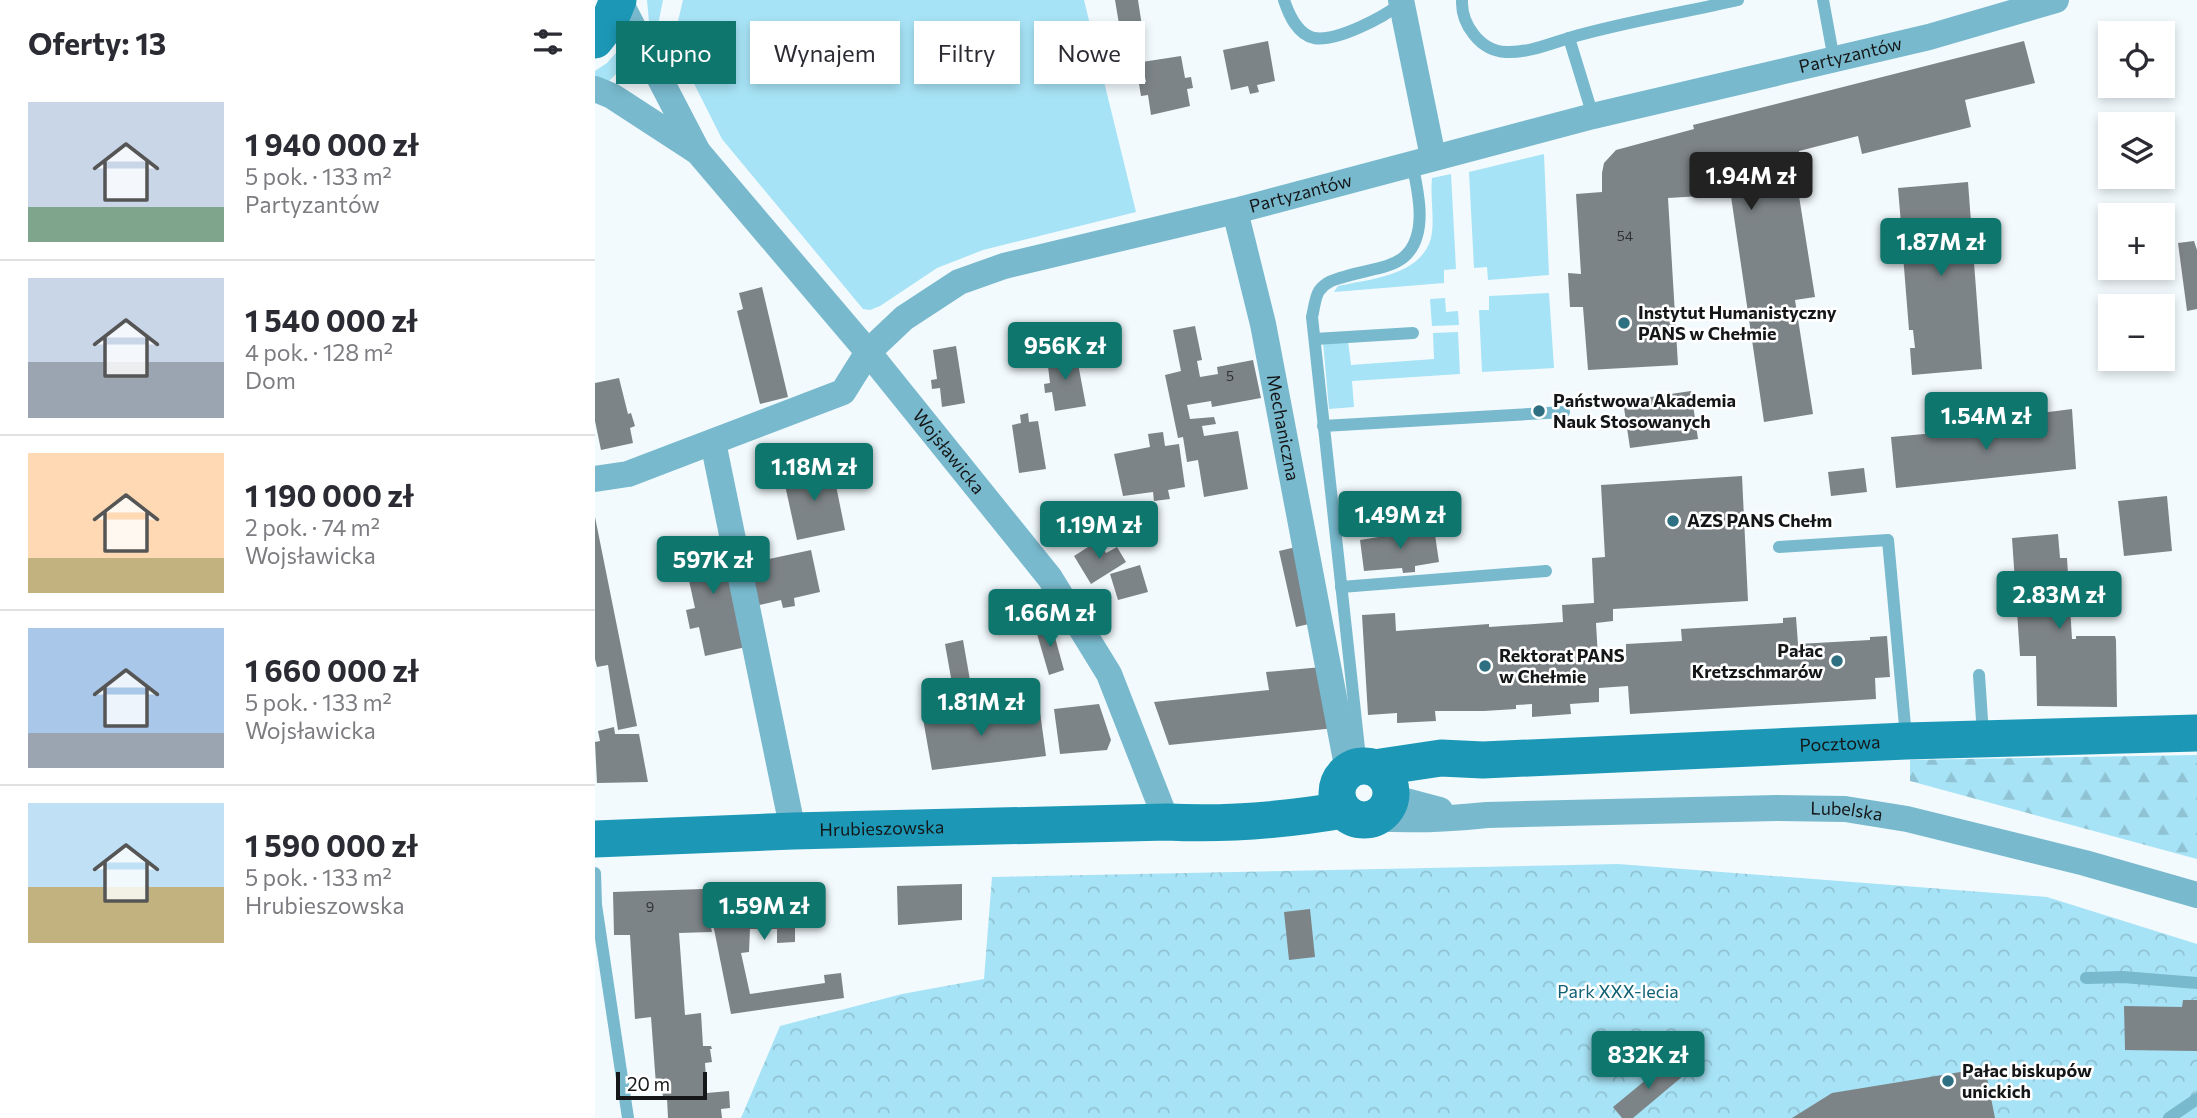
<!DOCTYPE html>
<html lang="pl">
<meta charset="utf-8">
<style>
body{margin:0;font-family:Commissioner,sans-serif;background:#f7f7f7;color:#2b2b33;height:100vh;display:flex;flex-direction:column;font-size:26px;white-space:nowrap}
*{box-sizing:border-box;margin:0}
p{font-size:23px;color:#7c7c81}
.icon{flex:none;width:38px;height:38px;fill:none;stroke:currentColor;stroke-width:2;stroke-linecap:round;stroke-linejoin:round}
.map{position:relative;flex:1;overflow:hidden}
.sheet{display:flex;flex-direction:column;background:#fff;width:595px}
.sheet>*{flex:none}
.top-card{position:absolute;left:21px;top:21px;width:665px;height:63px;display:flex;gap:14px}
.buttons{position:absolute;left:1503px;top:21px;display:grid;gap:14px}
.buttons a{display:grid;place-items:center;width:77px;height:77px;border-radius:0px;background:#fff;box-shadow:0 4px 10px #0003;font-size:35px}
.scale{position:absolute;left:21px;bottom:18px;width:91px;box-sizing:border-box;padding-left:7px;border:4px solid #141617;border-top:0;font-size:19px;line-height:24px;white-space:nowrap;color:#141617;-webkit-text-stroke:5px #fff;paint-order:stroke}
.price{position:absolute;translate:-50% -60px;padding:0 16px;border-radius:7px;background:#0f766e;color:#fff;font-size:23px;line-height:46px;filter:drop-shadow(0 2px 4px #0008)}
.price::after{content:'';position:absolute;left:50%;top:42px;width:21px;height:16px;margin-left:-10px;background:inherit;clip-path:polygon(0 0,100% 0,50% 100%)}
.price.on{background:#222;color:#fff}
ul{padding:0;list-style:none}
li{display:flex;align-items:center;gap:21px;height:175px;padding:0 28px}
li+li{border-top:2px solid #e1e1e2}
li span{display:grid;place-items:center;flex:none;width:196px;height:140px;border-radius:0px;color:#555}
li>.icon{margin-inline-start:auto}
span .icon{width:84px;height:84px;fill:#fffc;stroke-width:1}
li b{font-size:30px}
h2{display:flex;justify-content:space-between;align-items:center;height:84px;padding:0 28px;font-size:30px}
.chip{padding:0 24px;border-radius:0px;background:#fff;box-shadow:0 4px 10px #0003;font-size:24px;line-height:63px}
.chip.on{background:#0f766e;color:#fff}
main{display:flex;flex:1;min-height:0}
.map>svg:first-child{display:block}
.grass{fill:#a7e3f6}
.forest{fill:url(#forest-firs)}
.park{fill:url(#park-crowns)}
.building{fill:#7d8487}
.lines{fill:none;stroke-linecap:round;stroke-linejoin:round}
.lane{stroke:#78b9cd;stroke-width:12}
.street{stroke:#78b9cd;stroke-width:26}
.secondary{stroke:#1c98b6;stroke-width:37}
.poi-dot{fill:#2e7082;stroke:#fff;stroke-width:2.5}
.labels{text-anchor:middle;stroke-width:5;stroke-linejoin:round;paint-order:stroke}
.number-label{font-size:14px;fill:#2e3233}
.street-label{font-size:18px;fill:#141617;stroke:#fff}
.poi-label{font-size:18px;font-weight:bold;fill:#141617;stroke:#fff;text-anchor:start}
.park-label{font-size:18px;fill:#116175;stroke:#fff}
</style>
<main>
<section class="sheet">
<h2>Oferty: 13<svg class="icon" aria-label="filters" viewBox="0 0 24 24"><path d="M4 7h16M4 17h16"/><circle cx="9" cy="7" r="2"/><circle cx="15" cy="17" r="2"/></svg></h2>
<ul>
<li><span style="background:linear-gradient(#c9d6e8 75%,#7fa58c 0)"><svg class="icon" aria-label="home" viewBox="0 0 24 24"><path d="M3 11l9-7 9 7M6 9v11h12V9"/></svg></span><div><b>1 940 000 zł</b><p>5 pok. · 133 m²</p><p>Partyzantów</p></div></li>
<li><span style="background:linear-gradient(#c9d6e8 60%,#9aa5b1 0)"><svg class="icon" aria-label="home" viewBox="0 0 24 24"><path d="M3 11l9-7 9 7M6 9v11h12V9"/></svg></span><div><b>1 540 000 zł</b><p>4 pok. · 128 m²</p><p>Dom</p></div></li>
<li><span style="background:linear-gradient(#ffd9b3 75%,#c2b280 0)"><svg class="icon" aria-label="home" viewBox="0 0 24 24"><path d="M3 11l9-7 9 7M6 9v11h12V9"/></svg></span><div><b>1 190 000 zł</b><p>2 pok. · 74 m²</p><p>Wojsławicka</p></div></li>
<li><span style="background:linear-gradient(#a9c7e8 75%,#9aa5b1 0)"><svg class="icon" aria-label="home" viewBox="0 0 24 24"><path d="M3 11l9-7 9 7M6 9v11h12V9"/></svg></span><div><b>1 660 000 zł</b><p>5 pok. · 133 m²</p><p>Wojsławicka</p></div></li>
<li><span style="background:linear-gradient(#bfe0f5 60%,#c2b280 0)"><svg class="icon" aria-label="home" viewBox="0 0 24 24"><path d="M3 11l9-7 9 7M6 9v11h12V9"/></svg></span><div><b>1 590 000 zł</b><p>5 pok. · 133 m²</p><p>Hrubieszowska</p></div></li>
</ul>
</section>
<div class="map">
<svg width="1602" height="1118" viewBox="0 0 1602 1118">
<defs>
<pattern id="forest-firs" width="22" height="20" patternUnits="userSpaceOnUse" patternTransform="scale(1.75)"><rect width="22" height="20" fill="#a7e3f6"/><path d="M5 1l3.5 6h-7zM16 11l3.5 6h-7z" fill="#8fc2d2"/></pattern>
<pattern id="park-crowns" width="20" height="18" patternUnits="userSpaceOnUse" patternTransform="scale(1.75)"><rect width="20" height="18" fill="#a7e3f6"/><path d="M2 6a3 3 0 1 1 6 0M12 15a3 3 0 1 1 6 0" fill="none" stroke="#8fc2d2"/></pattern>
</defs>
<rect width="100%" height="100%" fill="#f2fafd"/>
<g class="grass">
<polygon points="52,0 68,0 61,35 54,22"/>
<polygon points="88,0 489,0 541,212 388,250 342,268 285,306 275,310 268,309 127,139 78,42"/>
<polygon points="28,45 36,59 12,83 0,77 0,71 12,63"/>
<polygon points="949,154 954,275 893,280 892,267 879,268 874,172"/>
<path d="M856 174 861 269 849 270V283L739 292 743 286C774 279 826 276 836 238 840 220 835 197 837 178Z"/>
<polygon points="954,293 959,368 887,372 884,310 894,310 894,296"/>
<polygon points="850,298 851,312 863,311 864,325 837,326 835,299"/>
<polygon points="863,332 865,374 757,381 759,407 734,409 728,342 753,341 756,365 839,359 838,333"/>
</g>
<polygon class="forest" points="1602,755 1602,859 1315,781 1315,760"/>
<polygon class="park" points="1023,864 1452,897 1602,944 1602,1118 146,1118 185,1026 307,994 389,979 397,877"/>
<g class="building">
<polygon points="520,0 543,0 547,26 525,30"/>
<polygon points="673,41 680,81 662,85 664,92 655,94 653,86 636,90 628,50"/>
<polygon points="1429,41 1440,83 1370,100 1376,127 1267,154 1263,136 1204,151 1210,195 1204,196 1220,297 1200,300 1218,414 1169,422 1132,169 1120,173 1124,195 1073,198 1083,365 993,370 988,307 975,307 973,273 986,274 981,194 1007,192 1007,173 1009,163 1021,150 1099,129 1098,125"/>
<polygon points="586,56 590,78 596,77 598,88 592,89 595,106 556,115 553,95 546,96 544,84 551,82 547,62"/>
<polygon points="1373,182 1387,369 1317,375 1315,348 1320,348 1318,330 1314,330 1308,255 1313,254 1312,236 1307,236 1303,188"/>
<polygon points="1599,241 1602,250 1602,309 1592,311 1583,243"/>
<polygon points="167,287 193,397 165,404 142,311 148,309 144,293"/>
<polygon points="600,326 607,360 602,361 605,377 623,374 622,367 658,360 666,398 617,407 616,401 592,405 595,419 619,417 621,424 607,426 609,436 643,431 653,489 609,497 603,460 592,462 588,437 583,438 570,375 586,371 578,330"/>
<polygon points="361,346 370,403 347,407 345,388 337,389 336,380 342,379 338,350"/>
<polygon points="481,353 491,406 460,411 457,392 450,393 449,384 455,383 452,358"/>
<polygon points="24,378 33,414 36,413 40,426 35,428 38,443 6,450 0,421 0,383"/>
<polygon points="1096,391 1103,439 1035,448 1028,401"/>
<polygon points="1477,409 1481,469 1301,488 1296,437 1439,424 1438,414"/>
<polygon points="433,413 434,422 443,421 451,469 424,473 417,425 426,423 425,415"/>
<polygon points="568,432 570,446 584,444 590,487 573,490 575,499 559,501 558,492 528,496 519,454 555,447 553,434"/>
<polygon points="237,466 250,530 202,540 188,476"/>
<polygon points="1269,468 1272,492 1236,496 1233,472"/>
<polygon points="1147,476 1153,601 1018,609 1018,621 1001,623 1003,658 1031,657 1031,644 1087,641 1086,629 1188,623 1188,618 1201,617 1203,644 1275,640 1275,637 1292,636 1295,677 1280,678 1281,699 1035,714 1033,686 1004,688 1004,702 975,704 976,714 937,717 937,704 921,705 921,709 889,711 840,711 841,721 802,723 802,713 773,715 767,615 800,613 801,631 894,624 894,627 968,622 967,605 999,603 997,558 1010,557 1006,485"/>
<polygon points="1572,496 1577,551 1529,556 1523,501"/>
<polygon points="0,517 42,726 23,730 13,665 2,667 0,659"/>
<polygon points="839,528 844,562 820,566 820,572 808,573 807,568 769,571 765,540"/>
<polygon points="1463,534 1465,558 1472,558 1477,639 1481,639 1481,636 1520,636 1521,640 1522,707 1442,706 1441,656 1425,656 1417,538"/>
<polygon points="128,535 151,647 110,656 104,627 95,629 91,610 100,608 86,544"/>
<polygon points="504,540 511,553 522,547 531,562 496,584 479,556"/>
<polygon points="701,547 718,623 701,627 684,551"/>
<polygon points="216,550 225,592 199,598 200,606 188,608 186,600 160,606 151,564"/>
<polygon points="545,565 553,592 523,600 515,574"/>
<polygon points="456,623 469,670 454,675 440,627"/>
<polygon points="368,640 376,686 358,689 350,644"/>
<polygon points="727,667 740,728 574,745 559,702 674,690 671,672"/>
<polygon points="504,704 516,740 512,750 465,754 459,709"/>
<polygon points="380,707 383,722 445,712 451,756 337,770 327,713"/>
<polygon points="19,727 20,734 44,734 53,782 2,783 0,742 5,741 3,731"/>
<polygon points="367,884 367,920 303,925 302,886"/>
<polygon points="215,886 222,927 200,928 200,942 182,943 182,929 155,929 154,952 146,953 155,994 230,983 229,975 246,973 249,998 136,1014 111,889"/>
<polygon points="108,889 117,932 84,933 90,1015 106,1013 108,1046 116,1046 117,1049 115,1049 117,1062 110,1063 112,1093 134,1091 135,1108 126,1109 127,1118 73,1118 72,1098 68,1098 67,1085 61,1085 56,1017 40,1019 35,935 19,935 18,892"/>
<polygon points="715,909 720,957 694,960 689,912"/>
<polygon points="1588,1000 1602,1000 1602,1051 1530,1050 1529,1006 1587,1007"/>
<polygon points="1075,1060 1088,1076 1038,1118 1027,1118 1018,1107"/>
<polygon points="1390,1068 1400,1118 1197,1118 1237,1093"/>
</g>
<g class="lines">
<g class="lane">
<path d="M689 0C694 15 702 34 719 38 742 42 789 17 806 3"/>
<path d="M867 0C866 24 885 51 911 52 933 53 954 44 974 38 1029 22 1087 13 1143 0"/>
<polyline points="1228,0 1239,60"/>
<polyline points="974,38 998,116"/>
<polyline points="720,339 818,333"/>
<polyline points="728,426 969,412"/>
<polyline points="1184,547 1293,540 1311,737"/>
<polyline points="746,587 951,571"/>
<polyline points="1384,675 1388,735"/>
<path d="M766 767 717 317C719 309 720 297 724 291 731 281 741 279 752 276 769 270 795 269 809 257 834 235 823 191 817 163"/>
<polyline points="0,873 1,905 33,1118"/>
<polyline points="1491,978 1528,977 1602,983"/>
<polyline points="1574,1118 1602,1099"/>
</g>
<g class="street">
<path id="s1" d="M24 0 103 152 273 352 455 578 514 674 572 822"/>
<polyline points="806,0 838,157"/>
<polyline points="0,89 17,96 103,152"/>
<path id="s2" d="M640 211 668 324 753 771"/>
<polyline points="118,442 198,831"/>
<path id="s3" d="M0 479 33 474 248 392 273 352 309 318 364 282 409 266 640 211 998 116 1334 37 1461 0"/>
<polyline points="796,797 845,810"/>
<path id="s4" d="M780 818C818 821 854 819 892 815L1182 808 1250 809 1312 819 1490 863 1602 895"/>
</g>
<g class="secondary">
<polyline points="0,40 14,22 23,0"/>
<circle cx="769" cy="793" r="27"/>
<path id="s5" d="M779 768 846 758 888 760 1311 741 1602 733"/>
<path id="s6" d="M0 839 198 831 572 822C631 825 690 820 748 810"/>
</g>
</g>
<g class="poi-dot">
<circle cx="1029" cy="323" r="7"/>
<circle cx="944" cy="411" r="7"/>
<circle cx="1078" cy="521" r="7"/>
<circle cx="1242" cy="661" r="7"/>
<circle cx="890" cy="666" r="7"/>
<circle cx="1353" cy="1081" r="7"/>
</g>
<g class="labels">
<g class="number-label">
<text x="1030" y="241">54</text>
<text x="635" y="381">5</text>
<text x="55" y="912">9</text>
</g>
<g class="street-label">
<text dy="6" stroke="none"><textPath href="#s3" startOffset="1346">Partyzantów</textPath></text>
<text dy="6" stroke="none"><textPath href="#s3" startOffset="779">Partyzantów</textPath></text>
<text dy="6" stroke="none"><textPath href="#s2" startOffset="222">Mechaniczna</textPath></text>
<text dy="6" stroke="none"><textPath href="#s1" startOffset="562">Wojsławicka</textPath></text>
<text dy="6" stroke="none"><textPath href="#s5" startOffset="467">Pocztowa</textPath></text>
<text dy="6" stroke="none"><textPath href="#s4" startOffset="472">Lubelska</textPath></text>
<text dy="6" stroke="none"><textPath href="#s6" startOffset="287">Hrubieszowska</textPath></text>
</g>
<g class="poi-label">
<text x="1043" y="319">Instytut Humanistyczny<tspan x="1043" dy="21">PANS w Chełmie</tspan></text>
<text x="958" y="407">Państwowa Akademia<tspan x="958" dy="21">Nauk Stosowanych</tspan></text>
<text x="1092" y="527">AZS PANS Chełm</text>
<text x="1228" y="657" text-anchor="end">Pałac<tspan x="1228" dy="21">Kretzschmarów</tspan></text>
<text x="904" y="662">Rektorat PANS<tspan x="904" dy="21">w Chełmie</tspan></text>
<text x="1367" y="1077">Pałac biskupów<tspan x="1367" dy="21">unickich</tspan></text>
</g>
<g class="park-label">
<text x="1023" y="998">Park XXX-lecia</text>
</g>
</g>
</svg>
<div class="buttons">
<a><svg class="icon" aria-label="locate" viewBox="0 0 24 24"><circle cx="12" cy="12" r="6"/><path d="M12 2v4M12 18v4M2 12h4M18 12h4"/></svg></a>
<a><svg class="icon" aria-label="layers" viewBox="0 0 24 24"><path d="M12 4l9 5-9 5-9-5zM3 14l9 5 9-5"/></svg></a>
<a>+</a>
<a>−</a>
</div>
<div class="scale">20 m</div>
<b class="price on" style="left:1156px;top:212px">1.94M zł</b>
<b class="price" style="left:1346px;top:278px">1.87M zł</b>
<b class="price" style="left:470px;top:382px">956K zł</b>
<b class="price" style="left:1391px;top:452px">1.54M zł</b>
<b class="price" style="left:219px;top:503px">1.18M zł</b>
<b class="price" style="left:805px;top:551px">1.49M zł</b>
<b class="price" style="left:504px;top:561px">1.19M zł</b>
<b class="price" style="left:118px;top:596px">597K zł</b>
<b class="price" style="left:1464px;top:631px">2.83M zł</b>
<b class="price" style="left:455px;top:649px">1.66M zł</b>
<b class="price" style="left:386px;top:738px">1.81M zł</b>
<b class="price" style="left:169px;top:942px">1.59M zł</b>
<b class="price" style="left:1053px;top:1091px">832K zł</b>
<div class="top-card">
<a class="chip on">Kupno</a>
<a class="chip">Wynajem</a>
<a class="chip">Filtry</a>
<a class="chip">Nowe</a>
</div>
</div>
</main>
